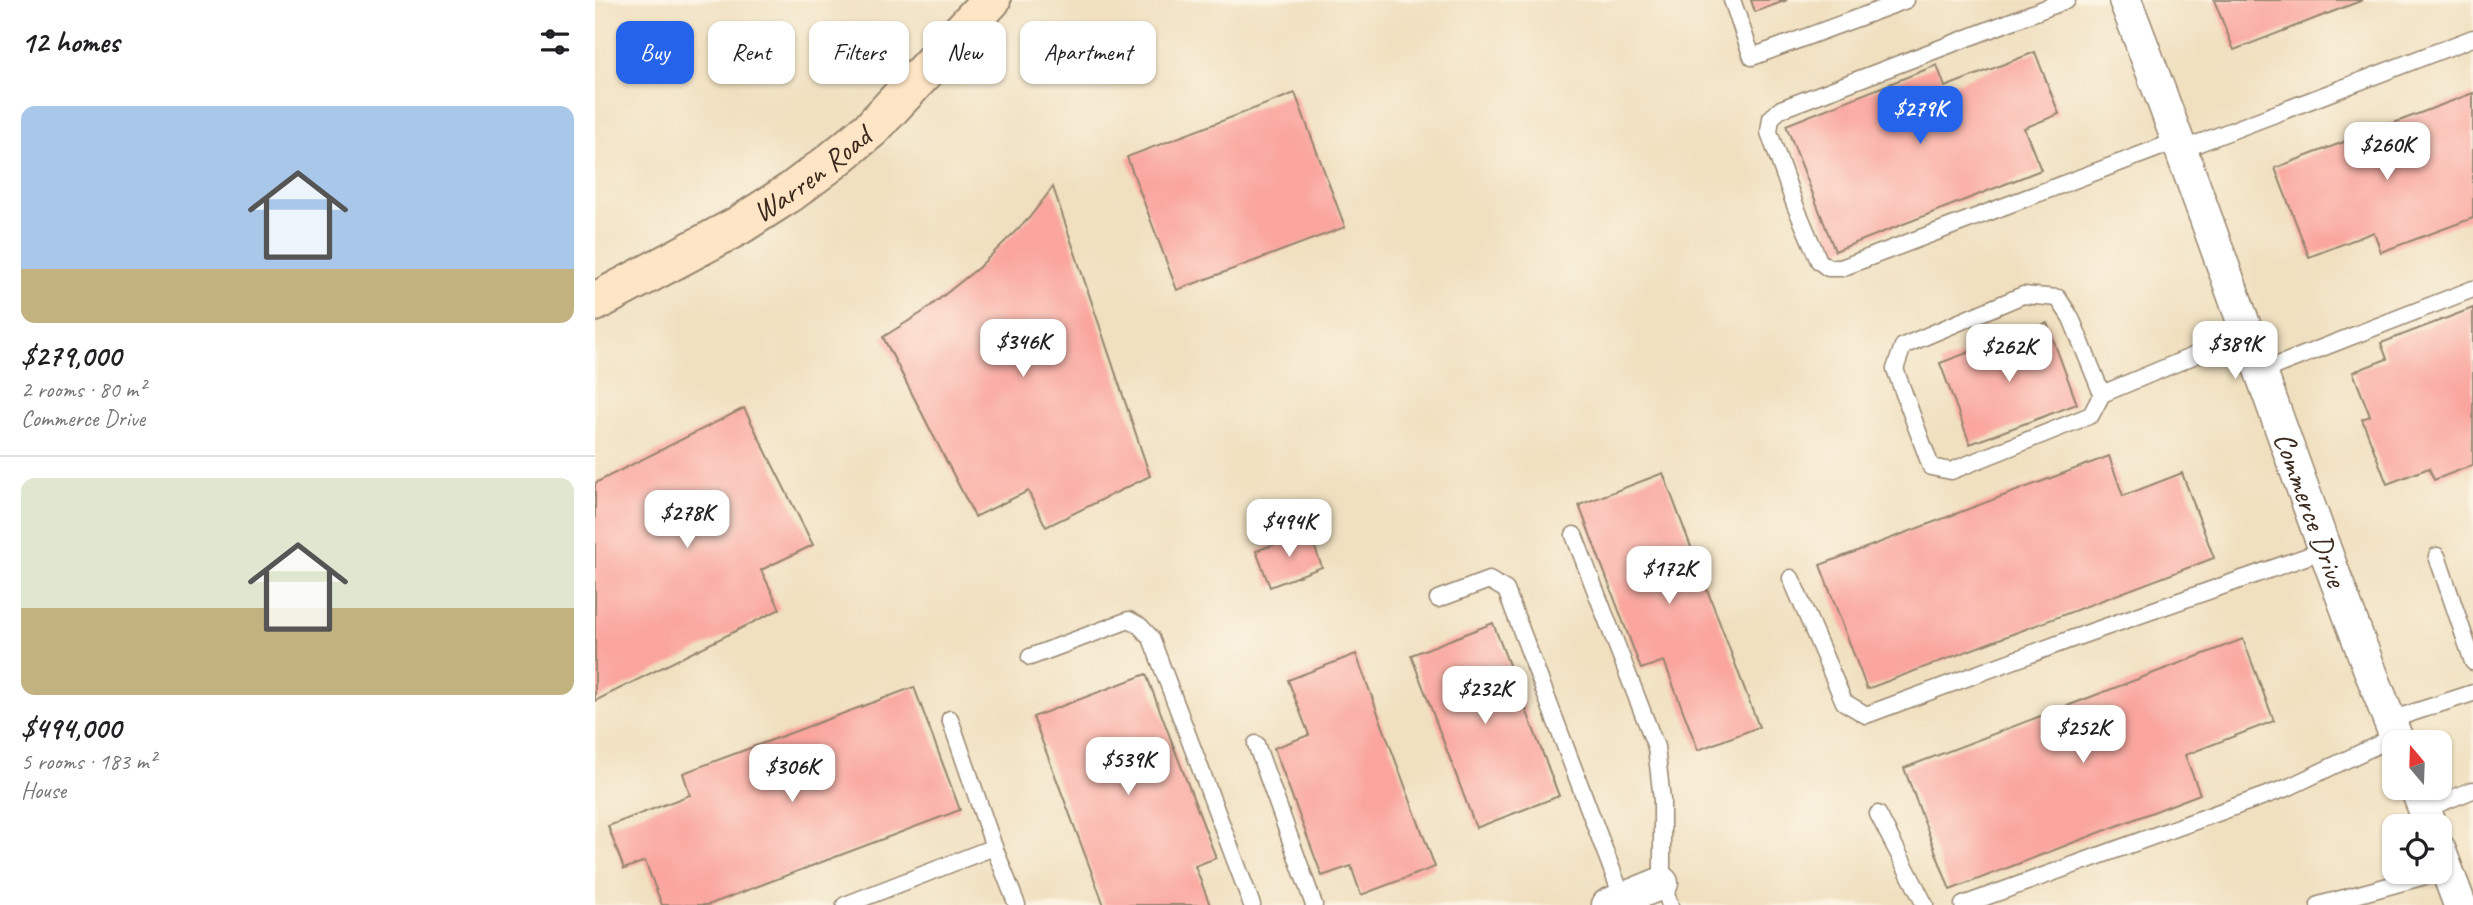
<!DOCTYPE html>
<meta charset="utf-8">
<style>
body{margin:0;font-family:Caveat,sans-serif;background:#f2f2f2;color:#202124;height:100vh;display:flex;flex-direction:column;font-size:26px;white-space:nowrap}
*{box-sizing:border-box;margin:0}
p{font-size:23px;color:#757577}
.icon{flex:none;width:38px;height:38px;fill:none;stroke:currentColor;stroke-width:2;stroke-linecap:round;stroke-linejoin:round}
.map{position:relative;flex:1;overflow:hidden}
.side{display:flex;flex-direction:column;background:#fff;width:595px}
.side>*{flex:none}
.guide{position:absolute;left:21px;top:21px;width:665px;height:63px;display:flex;gap:14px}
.needle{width:46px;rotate:341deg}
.controls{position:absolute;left:1787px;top:730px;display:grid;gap:14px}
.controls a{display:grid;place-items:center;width:70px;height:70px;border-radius:14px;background:#fff;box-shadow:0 2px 5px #0004;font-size:35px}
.price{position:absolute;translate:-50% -60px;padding:0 16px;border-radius:14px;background:#fff;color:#222;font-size:23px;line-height:46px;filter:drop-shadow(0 2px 4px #0008)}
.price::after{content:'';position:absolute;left:50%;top:42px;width:21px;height:16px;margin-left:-10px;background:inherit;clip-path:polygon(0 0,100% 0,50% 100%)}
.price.selected{background:#2563eb;color:#fff}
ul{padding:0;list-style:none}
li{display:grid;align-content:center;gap:14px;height:371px;padding:0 21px}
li+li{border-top:2px solid #e0e0e0}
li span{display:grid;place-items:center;height:217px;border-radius:14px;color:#555}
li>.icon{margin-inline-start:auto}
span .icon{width:126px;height:126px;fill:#fffc;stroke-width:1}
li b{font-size:30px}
h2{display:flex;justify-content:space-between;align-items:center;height:84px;padding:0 21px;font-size:30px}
.pill{padding:0 24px;border-radius:14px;background:#fff;box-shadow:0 2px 5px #0004;font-size:24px;line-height:63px}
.pill.selected{background:#2563eb;color:#fff}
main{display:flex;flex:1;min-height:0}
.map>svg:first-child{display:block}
.building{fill:#faa69e}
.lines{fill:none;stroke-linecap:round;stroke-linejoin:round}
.service-casing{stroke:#96856f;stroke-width:19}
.minor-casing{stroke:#96856f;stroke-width:35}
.secondary-casing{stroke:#96856f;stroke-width:42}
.service{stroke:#fff;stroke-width:16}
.minor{stroke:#fff;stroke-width:32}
.secondary{stroke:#fee5c5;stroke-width:38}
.labels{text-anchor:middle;stroke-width:6;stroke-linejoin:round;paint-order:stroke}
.street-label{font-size:30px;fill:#3b2a1e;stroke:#fcf5e5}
</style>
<main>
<section class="side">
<h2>12 homes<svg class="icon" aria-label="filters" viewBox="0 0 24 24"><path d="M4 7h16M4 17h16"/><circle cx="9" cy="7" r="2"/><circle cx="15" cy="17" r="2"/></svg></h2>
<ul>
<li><span style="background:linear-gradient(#a9c7e8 75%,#c2b280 0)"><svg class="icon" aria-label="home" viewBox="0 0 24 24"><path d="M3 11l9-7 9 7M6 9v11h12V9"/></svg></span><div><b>$279,000</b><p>2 rooms · 80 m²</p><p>Commerce Drive</p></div></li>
<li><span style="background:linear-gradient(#dfe7d0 60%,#c2b280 0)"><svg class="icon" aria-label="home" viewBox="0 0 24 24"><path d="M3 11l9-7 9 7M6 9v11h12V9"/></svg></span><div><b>$494,000</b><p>5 rooms · 183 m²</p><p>House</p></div></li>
</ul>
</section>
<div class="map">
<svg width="1878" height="905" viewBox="0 0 1878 905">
<rect width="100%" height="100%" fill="#fcf5e5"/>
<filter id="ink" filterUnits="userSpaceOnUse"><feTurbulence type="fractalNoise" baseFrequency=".0143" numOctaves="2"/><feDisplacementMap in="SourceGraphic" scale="14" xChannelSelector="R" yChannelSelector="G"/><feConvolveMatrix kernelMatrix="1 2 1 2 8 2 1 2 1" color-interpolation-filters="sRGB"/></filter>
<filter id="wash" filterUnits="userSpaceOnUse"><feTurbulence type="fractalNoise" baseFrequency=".00686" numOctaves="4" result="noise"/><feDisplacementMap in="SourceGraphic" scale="28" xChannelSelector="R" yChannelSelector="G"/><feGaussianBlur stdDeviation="1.57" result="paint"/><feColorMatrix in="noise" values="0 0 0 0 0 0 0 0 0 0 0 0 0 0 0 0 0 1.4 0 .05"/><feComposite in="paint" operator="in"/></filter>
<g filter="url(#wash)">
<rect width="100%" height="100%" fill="#f0e0c0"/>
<g id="blocks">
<g class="building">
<polygon points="1156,0 1192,0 1160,12"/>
<polygon points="1619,0 1768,0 1639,50"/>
<polygon points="1440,52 1464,114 1429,128 1446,170 1240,251 1191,125 1342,65 1350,87"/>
<polygon points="700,93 750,227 582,290 532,157"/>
<polygon points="1878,93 1878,218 1786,252 1779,232 1714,257 1680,168"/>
<polygon points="458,187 555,476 451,527 433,491 380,517 288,337 328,312 383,268 434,218"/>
<polygon points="1878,308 1878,465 1839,480 1834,468 1792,484 1767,419 1775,416 1758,372 1792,359 1786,343"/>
<polygon points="1452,323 1482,404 1375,444 1345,363"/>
<polygon points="149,408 218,545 166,570 185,609 0,701 0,483"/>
<polygon points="1514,456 1528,496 1587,473 1619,558 1272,689 1225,565"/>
<polygon points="1068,473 1164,727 1103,750 1069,661 1046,669 984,505"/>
<polygon points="714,532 727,567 675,587 661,551"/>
<polygon points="898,623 964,796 881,828 816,655"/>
<polygon points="1648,639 1679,721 1590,755 1605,794 1355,890 1309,768"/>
<polygon points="761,654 840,867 766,895 756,866 727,876 679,748 714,735 693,680"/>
<polygon points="551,674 621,858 600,866 615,905 509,905 438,717"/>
<polygon points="319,687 365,810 113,905 67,905 50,861 29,869 13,826 95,795 88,773"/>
</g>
</g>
</g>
<g filter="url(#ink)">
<use href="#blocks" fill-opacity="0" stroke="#96856f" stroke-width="2"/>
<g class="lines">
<g class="service-casing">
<g id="service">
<polyline points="1137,0 1157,57 1311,0"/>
<polyline points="1472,0 1186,109 1176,118 1174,132 1200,205 1224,261 1233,268 1246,268 1582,141"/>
<polyline points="1586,150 1878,38"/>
<polyline points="1665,372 1878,289"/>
<polyline points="1507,394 1476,318 1463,298 1428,295 1308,346 1300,369 1336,467 1356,471 1496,415 1507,394 1651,334"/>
<polyline points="979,535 1061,747 1067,800 1067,883 1075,905"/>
<polyline points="1842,556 1878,662"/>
<polyline points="1196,578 1249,702 1271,715 1479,638 1730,550"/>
<polyline points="843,599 894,580 911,590 1028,899"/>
<polyline points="435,657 534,620 545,626 556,638 657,905"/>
<polyline points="355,719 399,847"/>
<polyline points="1795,720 1878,693"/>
<polyline points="661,744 719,905"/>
<polyline points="1830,809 1878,790"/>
<polyline points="1283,814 1330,905"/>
<polyline points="250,905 399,847 422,905"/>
<polyline points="1368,905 1694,787 1801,736"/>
<polyline points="1724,905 1852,870"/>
</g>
</g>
<g class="minor-casing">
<g id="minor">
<path id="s1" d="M1530 0C1625 246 1706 497 1803 742"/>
<polyline points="1821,788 1836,826"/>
<polyline points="1844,849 1865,905"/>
<polyline points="1013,905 1067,883"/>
</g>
</g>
<g class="secondary-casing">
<g id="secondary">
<path id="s2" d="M0 302 143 226 196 192 236 162 277 128 396 0"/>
</g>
</g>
<use href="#service" class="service"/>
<use href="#minor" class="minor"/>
<use href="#secondary" class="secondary"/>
</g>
</g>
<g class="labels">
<g class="street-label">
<text dy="10" stroke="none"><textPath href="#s2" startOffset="252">Warren Road</textPath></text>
<text dy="10" stroke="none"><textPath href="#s1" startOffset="542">Commerce Drive</textPath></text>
</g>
</g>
</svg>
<div class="controls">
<a><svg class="needle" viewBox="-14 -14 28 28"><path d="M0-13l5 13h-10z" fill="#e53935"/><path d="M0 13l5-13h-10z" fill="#757577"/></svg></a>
<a><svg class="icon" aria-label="locate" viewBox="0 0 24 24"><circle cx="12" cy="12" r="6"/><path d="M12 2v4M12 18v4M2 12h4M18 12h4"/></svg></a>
</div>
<b class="price selected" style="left:1325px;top:146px">$279K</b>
<b class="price" style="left:1792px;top:182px">$260K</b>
<b class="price" style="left:428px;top:379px">$346K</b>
<b class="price" style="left:1640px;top:381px">$389K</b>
<b class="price" style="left:1414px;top:384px">$262K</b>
<b class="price" style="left:92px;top:550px">$278K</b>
<b class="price" style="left:694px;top:559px">$494K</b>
<b class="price" style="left:1074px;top:606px">$172K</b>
<b class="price" style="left:890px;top:726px">$232K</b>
<b class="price" style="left:1488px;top:765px">$252K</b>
<b class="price" style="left:533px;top:797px">$539K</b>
<b class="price" style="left:197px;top:804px">$306K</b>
<div class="guide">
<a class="pill selected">Buy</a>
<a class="pill">Rent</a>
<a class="pill">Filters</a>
<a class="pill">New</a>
<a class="pill">Apartment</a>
</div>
</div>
</main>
